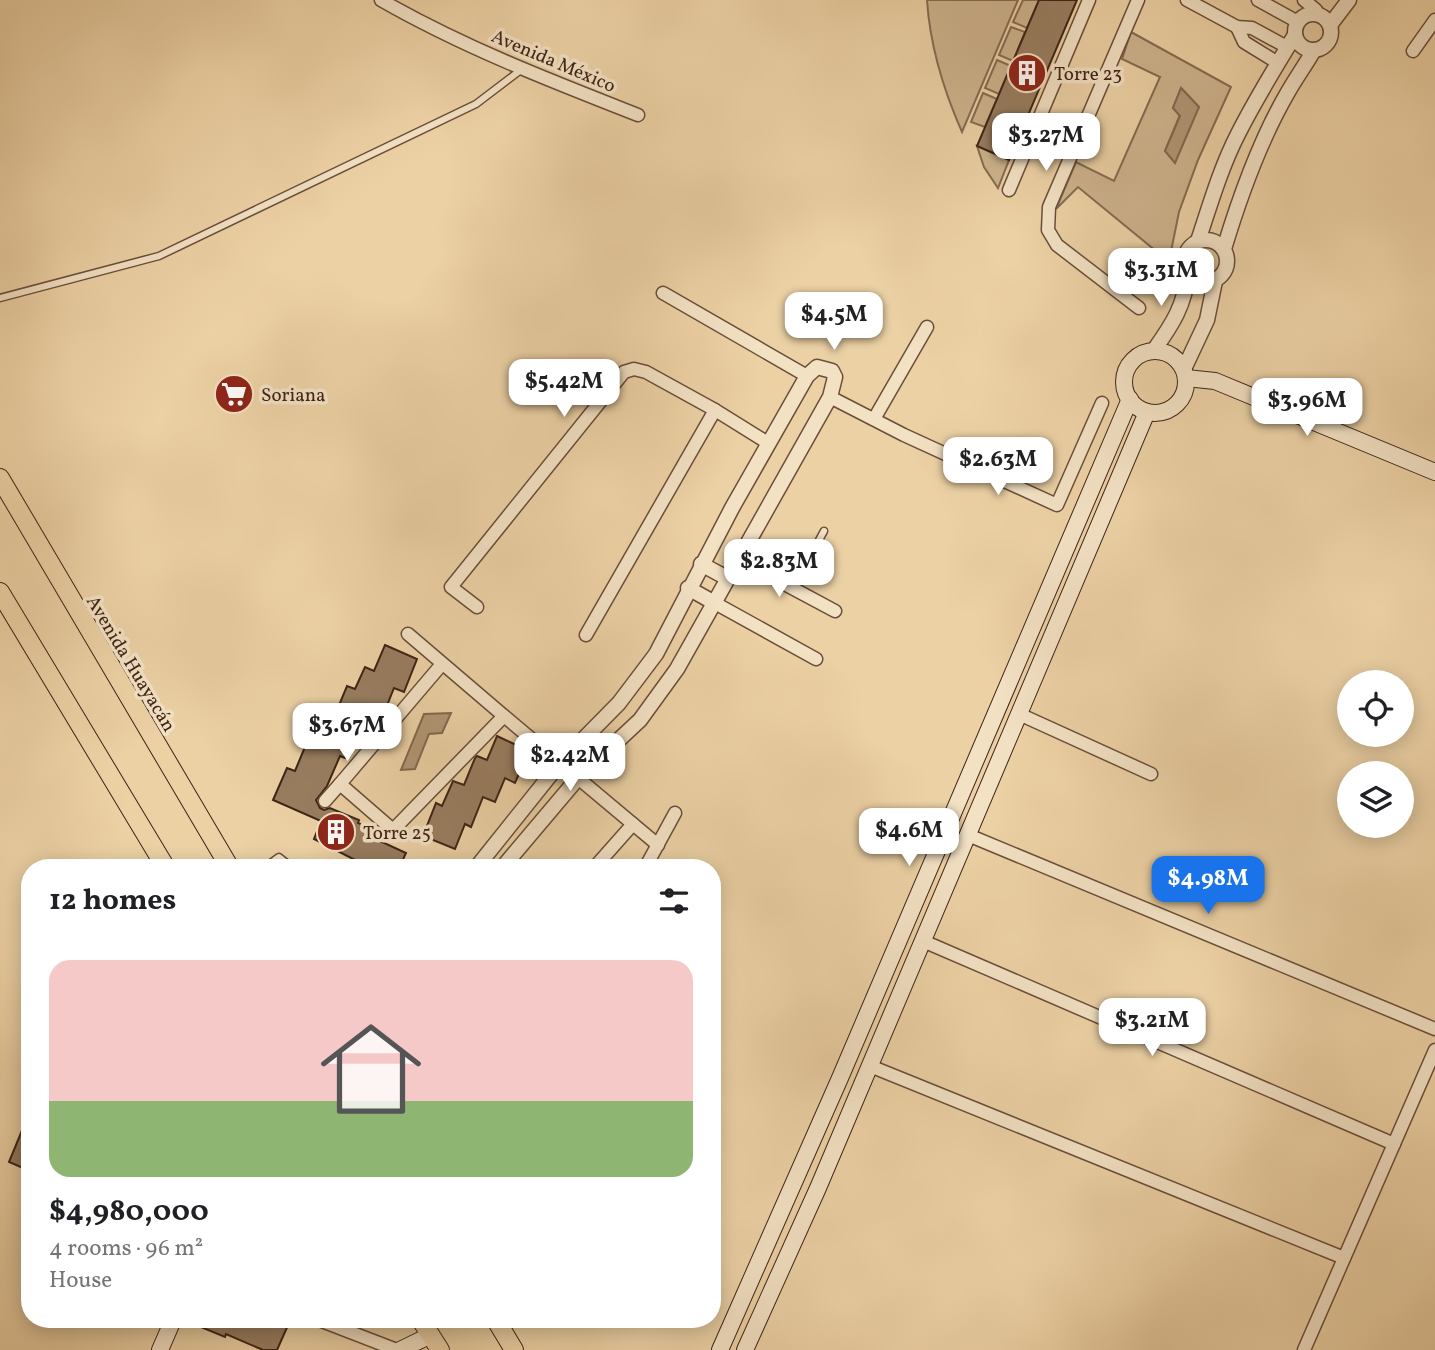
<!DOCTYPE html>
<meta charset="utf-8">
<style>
body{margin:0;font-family:Vollkorn,serif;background:#f6f6f6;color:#202124;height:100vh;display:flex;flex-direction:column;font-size:26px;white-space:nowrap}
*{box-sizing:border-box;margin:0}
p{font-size:23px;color:#757577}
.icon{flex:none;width:38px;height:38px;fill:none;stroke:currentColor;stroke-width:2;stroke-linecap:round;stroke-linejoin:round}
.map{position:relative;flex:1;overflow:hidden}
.sheet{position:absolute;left:21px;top:859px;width:700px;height:469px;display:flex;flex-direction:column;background:#fff;border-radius:28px;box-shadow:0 4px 18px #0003}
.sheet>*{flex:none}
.controls{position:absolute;left:1337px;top:670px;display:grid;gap:14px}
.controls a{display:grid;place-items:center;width:77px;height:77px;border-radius:50%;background:#fff;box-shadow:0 4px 18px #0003;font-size:35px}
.price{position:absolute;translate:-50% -60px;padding:0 16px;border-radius:14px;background:#fff;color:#222;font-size:23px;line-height:46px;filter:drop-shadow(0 2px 4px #0008)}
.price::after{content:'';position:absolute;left:50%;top:42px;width:21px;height:16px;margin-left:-10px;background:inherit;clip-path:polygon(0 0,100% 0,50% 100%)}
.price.active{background:#1a73e8;color:#fff}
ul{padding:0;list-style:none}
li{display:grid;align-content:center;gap:14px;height:371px;padding:0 28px}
li span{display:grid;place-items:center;height:217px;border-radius:21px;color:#555}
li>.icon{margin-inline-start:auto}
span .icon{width:126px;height:126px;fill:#fffc;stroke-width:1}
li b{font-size:30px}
h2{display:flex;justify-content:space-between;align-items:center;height:84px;padding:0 28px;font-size:30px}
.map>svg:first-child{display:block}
.green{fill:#ceb38d;stroke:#866b52;stroke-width:2;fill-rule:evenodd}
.water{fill:#b19674;stroke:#83684e;stroke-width:2}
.building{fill:#987d60;stroke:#3e2316;stroke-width:2}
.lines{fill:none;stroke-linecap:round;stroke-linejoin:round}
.service-casing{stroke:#6a4e3a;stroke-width:9}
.minor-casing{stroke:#6a4e3a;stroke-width:15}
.tertiary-casing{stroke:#6a4e3a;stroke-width:17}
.secondary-casing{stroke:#3e2316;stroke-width:18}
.primary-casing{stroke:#3e2316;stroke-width:20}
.service{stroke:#f3e1c4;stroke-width:6}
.minor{stroke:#f3e1c4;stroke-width:12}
.tertiary{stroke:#f3e1c4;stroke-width:14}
.secondary{stroke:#f3e1c4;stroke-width:16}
.primary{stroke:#ecd1a5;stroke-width:18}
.labels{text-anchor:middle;stroke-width:7;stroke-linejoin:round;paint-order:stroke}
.street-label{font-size:19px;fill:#3e2316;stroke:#f3e1c4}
.poi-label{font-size:19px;fill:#3e2316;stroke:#f3e1c4;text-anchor:start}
</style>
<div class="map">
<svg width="1435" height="1350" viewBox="0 0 1435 1350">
<rect width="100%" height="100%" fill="#ecd1a5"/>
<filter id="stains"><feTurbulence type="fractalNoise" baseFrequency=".00286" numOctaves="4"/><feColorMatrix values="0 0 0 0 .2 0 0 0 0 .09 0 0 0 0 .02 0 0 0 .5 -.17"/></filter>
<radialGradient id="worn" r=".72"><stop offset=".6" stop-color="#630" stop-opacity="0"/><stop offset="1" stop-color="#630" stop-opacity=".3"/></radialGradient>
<g class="green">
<path d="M927 0H1018L962 132C943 89 930 47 927 0Z"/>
<polygon points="1023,0 1039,0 1027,28 1013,22"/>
<polygon points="1011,27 1025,32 1013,61 999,55"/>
<path d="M1131 32 1231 87 1198 160 1179 212 1163 291 1144 281 1162 256 1078 187 1056 209 1076 162 1114 181 1160 77 1122 59ZM1181 88 1199 107 1165 151 1180 115 1173 108Z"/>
<polygon points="997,60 1011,66 999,94 985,88"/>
<polygon points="983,93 997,99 985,127 971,122"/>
<polygon points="977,146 1009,160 998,188 984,167"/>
</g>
<g class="water">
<polygon points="1181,88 1199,107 1175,163 1165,151 1180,116 1173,108"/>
<polygon points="451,713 442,733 429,734 415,769 401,770 424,714"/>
</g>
<g class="building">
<polygon points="1039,0 1077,0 1009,160 977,146"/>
<polygon points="385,645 417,659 404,692 394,688 384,713 375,709 365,732 357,728 345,758 340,756 327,786 316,800 320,808 324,810 330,808 359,820 358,823 385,835 382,842 406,853 399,868 361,868 363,864 314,839 321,821 273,800 287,768 295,771 307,742 312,744 326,711 335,715 347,686 355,689 365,667 374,671"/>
<polygon points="497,736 529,751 515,783 505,778 495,802 483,797 471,827 465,824 455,849 423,836 436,803 442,806 453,781 464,785 475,758 477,756 487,760"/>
<polygon points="30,1111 30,1171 9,1162"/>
<polygon points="184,1320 281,1320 289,1323 277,1350 263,1350 226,1334 225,1337"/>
</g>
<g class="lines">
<g class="service-casing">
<g id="service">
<polyline points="0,298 159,256 476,104 522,69"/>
<polyline points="793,588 824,531"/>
<polyline points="264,868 279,857 293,868"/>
</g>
</g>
<g class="minor-casing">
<g id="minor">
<path d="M381 0C463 47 551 81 638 115"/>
<polyline points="1138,0 1049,207 1048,230 1057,245 1139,308"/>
<polyline points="1187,0 1237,27 1252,28 1287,47"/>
<polyline points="1258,0 1298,22"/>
<polyline points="1304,0 1316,10"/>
<polyline points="1237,27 1244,42 1278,63"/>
<polyline points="1413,51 1435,20"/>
<polyline points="1009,190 1089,0"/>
<polyline points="663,293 807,376"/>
<polyline points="830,397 904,435 1057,505 1102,403"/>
<polyline points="874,419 927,327"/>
<polyline points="738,559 835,611"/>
<polyline points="713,602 816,659"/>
<polyline points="477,607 451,587 624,372 634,369 646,372 715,410 768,443"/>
<polyline points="408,634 504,716 393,830 340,784 442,664"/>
<polyline points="586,635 715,410"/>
<polyline points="1019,714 1151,774"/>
<polyline points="504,716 658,845"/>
<polyline points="325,801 340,784"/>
<polyline points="968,835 1435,1029"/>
<polyline points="594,868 633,824"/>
<polyline points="645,868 675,813"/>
<polyline points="923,941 1394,1144"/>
<polyline points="870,1066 1344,1258"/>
<polyline points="319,1320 397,1350"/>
<polyline points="1304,1350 1435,1050"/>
</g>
</g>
<g class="tertiary-casing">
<g id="tertiary">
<circle cx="1313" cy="32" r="18"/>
<polyline points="1330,25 1349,0"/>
<circle cx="1206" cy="261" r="21"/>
<path d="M1198 241C1210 205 1221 167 1238 134 1255 100 1275 68 1295 35"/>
<path d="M1224 249C1240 196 1260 140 1288 92 1296 78 1306 64 1314 50"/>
<path d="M1154 350C1172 325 1185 305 1188 273"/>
<polyline points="1184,369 1207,320 1215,281"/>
<polyline points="701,564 727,578"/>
<polyline points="688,588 713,602"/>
<polyline points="476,868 560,763 619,703 656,654 732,508 807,376 817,367 832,371 835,377 830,397 677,669 640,720 578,778 502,868"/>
</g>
</g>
<g class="secondary-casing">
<g id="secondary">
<circle cx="1155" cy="382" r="31"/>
<polyline points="1186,378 1215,381 1435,472"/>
<polyline points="160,1350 173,1320"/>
<polyline points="400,1350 431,1335"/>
<polyline points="720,1350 840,1078 1130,399"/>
<polyline points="745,1350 818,1188 1147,412"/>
</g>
</g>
<g class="primary-casing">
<g id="primary">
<polyline points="0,478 230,868"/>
<polyline points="0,592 166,868"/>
<polyline points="421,1320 440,1350"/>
<polyline points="496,1320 514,1350"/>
</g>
</g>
<use href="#service" class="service"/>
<use href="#minor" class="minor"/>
<use href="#tertiary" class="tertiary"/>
<use href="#secondary" class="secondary"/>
<use href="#primary" class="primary"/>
</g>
<defs>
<g id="building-disc" transform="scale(2.0125)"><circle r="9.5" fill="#8f2418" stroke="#f3e1c4"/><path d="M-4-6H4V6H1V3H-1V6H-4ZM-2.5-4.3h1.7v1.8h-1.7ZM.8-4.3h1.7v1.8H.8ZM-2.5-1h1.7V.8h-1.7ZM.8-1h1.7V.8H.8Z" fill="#fff"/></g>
<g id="supermarket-disc" transform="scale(2.0125)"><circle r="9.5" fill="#8f2418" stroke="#f3e1c4"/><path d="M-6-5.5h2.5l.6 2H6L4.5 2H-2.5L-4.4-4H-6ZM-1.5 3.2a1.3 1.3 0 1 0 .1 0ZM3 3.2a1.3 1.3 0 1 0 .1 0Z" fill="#fff"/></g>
</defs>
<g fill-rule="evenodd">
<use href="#building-disc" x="1027" y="73"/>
<use href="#supermarket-disc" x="234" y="394"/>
<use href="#building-disc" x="336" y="832"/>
</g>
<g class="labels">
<g class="street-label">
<text transform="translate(554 60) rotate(23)" y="7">Avenida México</text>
<text transform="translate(132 663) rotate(59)" y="7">Avenida Huayacán</text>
</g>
<g class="poi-label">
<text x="1054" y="80">Torre 23</text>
<text x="261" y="401">Soriana</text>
<text x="363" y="839">Torre 25</text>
</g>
</g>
<rect width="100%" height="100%" filter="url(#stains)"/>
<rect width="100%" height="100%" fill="url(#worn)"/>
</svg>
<div class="controls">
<a><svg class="icon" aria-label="locate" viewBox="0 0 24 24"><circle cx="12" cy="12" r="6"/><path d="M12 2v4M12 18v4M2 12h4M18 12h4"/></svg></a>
<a><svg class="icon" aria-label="layers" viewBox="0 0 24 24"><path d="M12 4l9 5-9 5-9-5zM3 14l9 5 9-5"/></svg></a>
</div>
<b class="price" style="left:1046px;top:173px">$3.27M</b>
<b class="price" style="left:1161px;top:308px">$3.31M</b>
<b class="price" style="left:834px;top:352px">$4.5M</b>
<b class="price" style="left:564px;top:419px">$5.42M</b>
<b class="price" style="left:1307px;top:438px">$3.96M</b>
<b class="price" style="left:998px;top:497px">$2.63M</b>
<b class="price" style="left:779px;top:599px">$2.83M</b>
<b class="price" style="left:347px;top:763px">$3.67M</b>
<b class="price" style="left:570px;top:793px">$2.42M</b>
<b class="price" style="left:909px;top:868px">$4.6M</b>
<b class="price active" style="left:1208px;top:916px">$4.98M</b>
<b class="price" style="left:1152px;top:1058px">$3.21M</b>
<section class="sheet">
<h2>12 homes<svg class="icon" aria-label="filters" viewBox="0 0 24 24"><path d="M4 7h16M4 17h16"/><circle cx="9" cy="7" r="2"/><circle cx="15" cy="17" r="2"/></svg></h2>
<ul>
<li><span style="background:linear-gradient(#f6c9c9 65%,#8fb573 0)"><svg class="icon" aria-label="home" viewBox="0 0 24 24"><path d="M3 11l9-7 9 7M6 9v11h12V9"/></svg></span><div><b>$4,980,000</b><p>4 rooms · 96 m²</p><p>House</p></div></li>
</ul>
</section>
</div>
